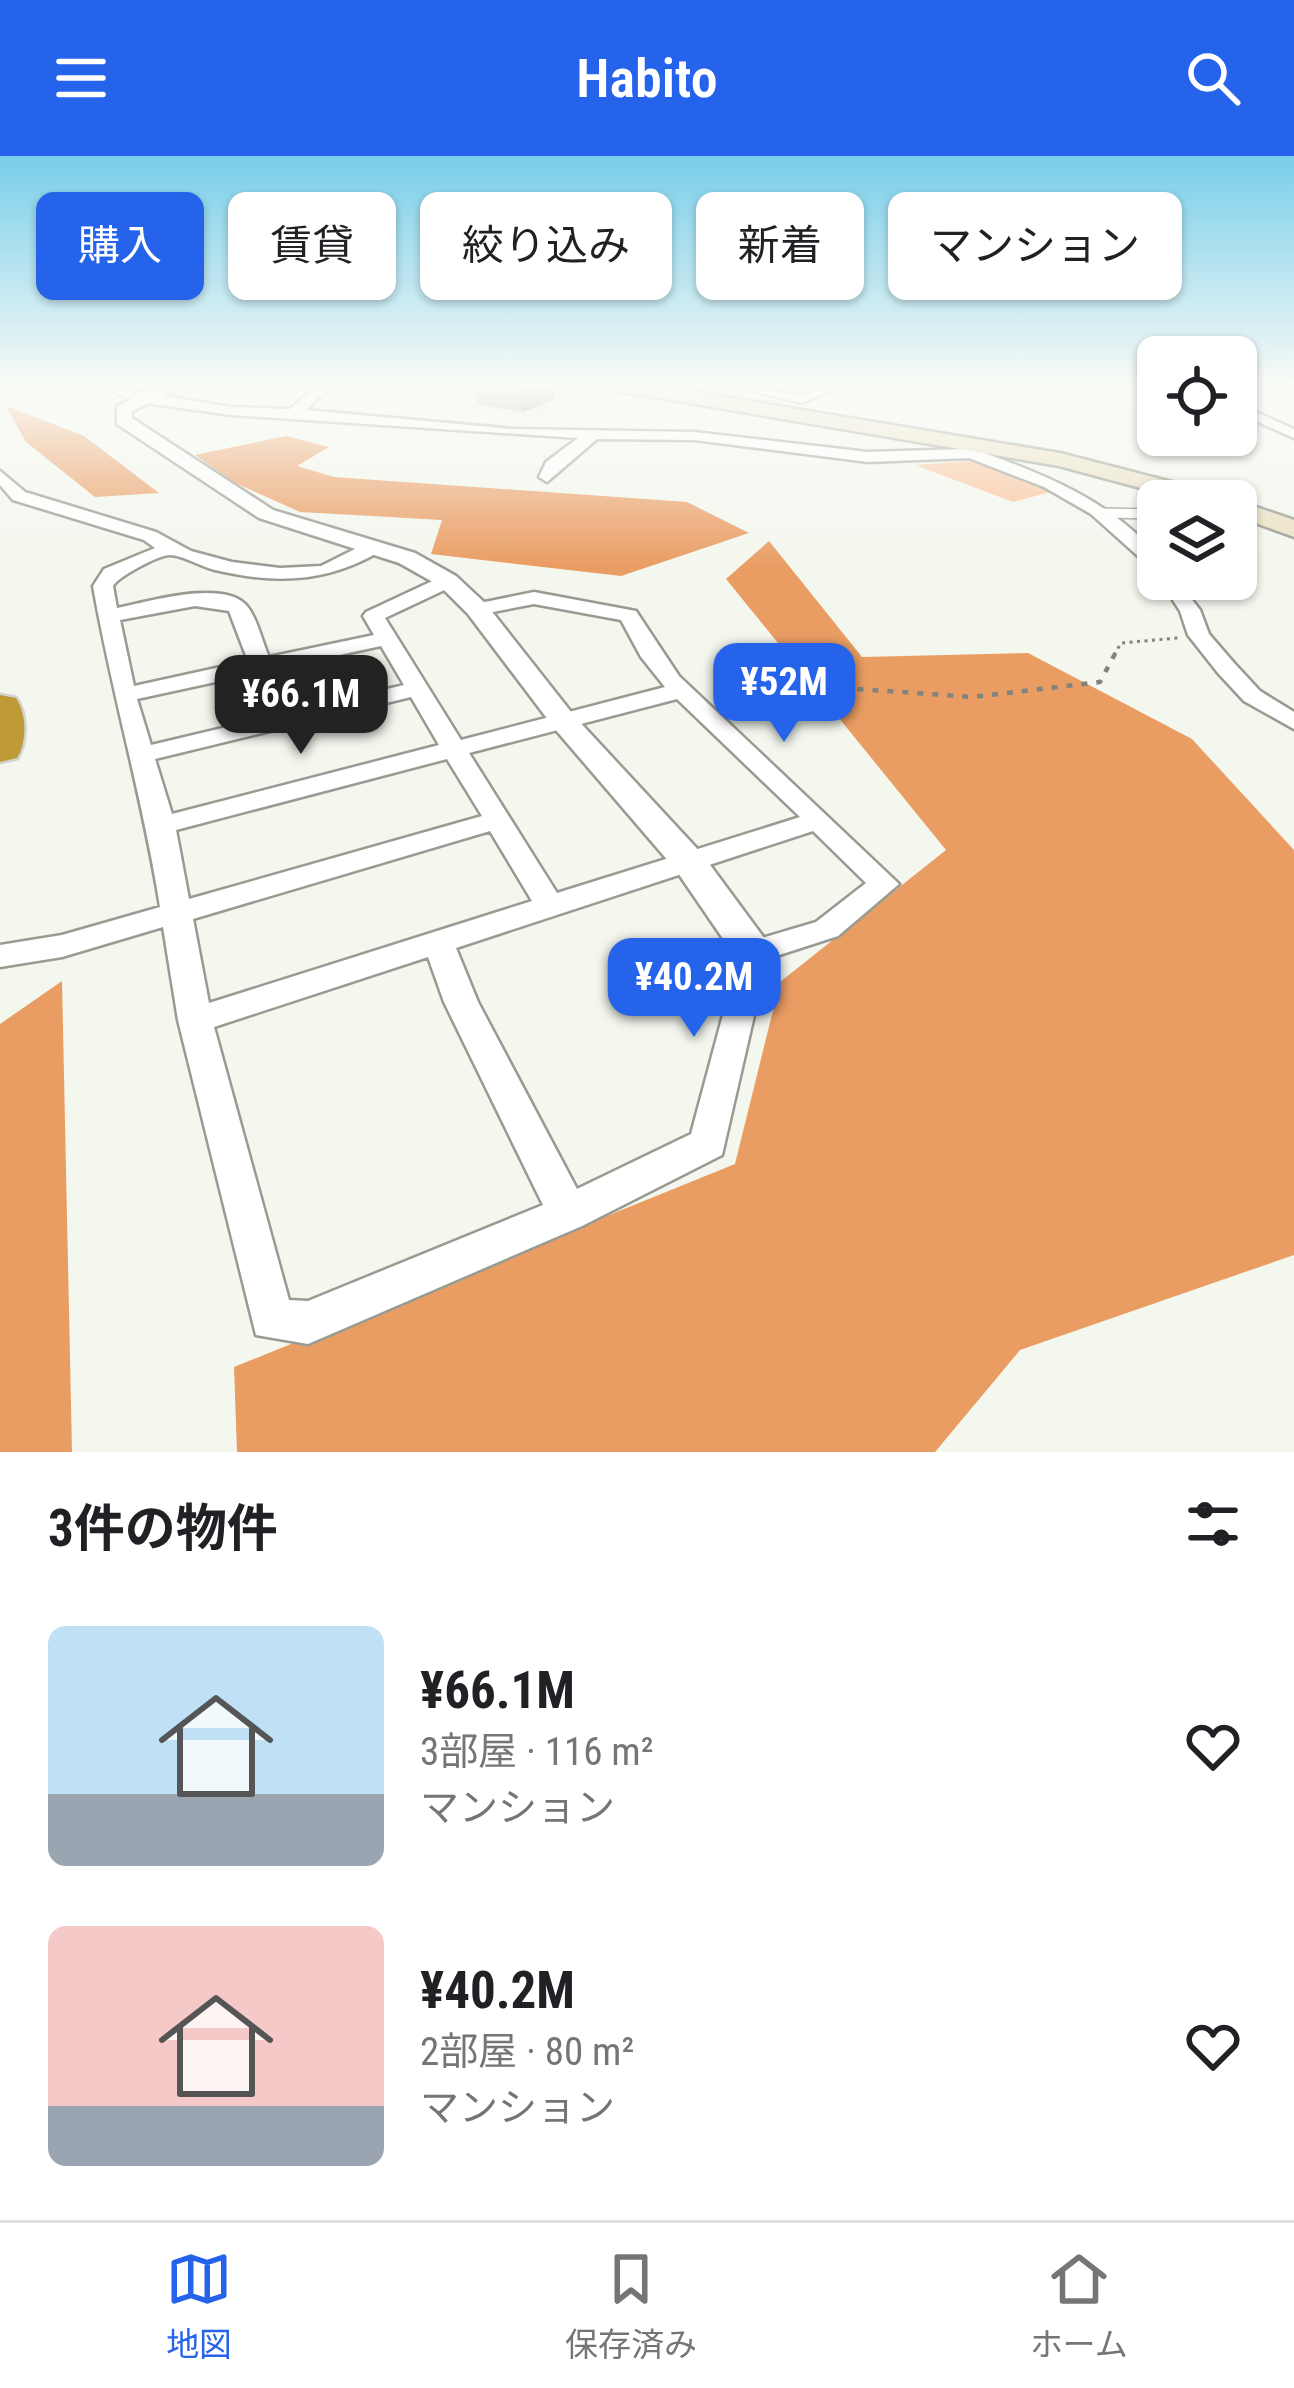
<!DOCTYPE html>
<html lang="ja">
<meta charset="utf-8">
<style>
body{margin:0;font-family:"Roboto Condensed","Noto Sans JP",sans-serif;background:#f6f6f6;color:#202124;height:100vh;display:flex;flex-direction:column;font-size:45px;white-space:nowrap}
*{box-sizing:border-box;margin:0}
p{font-size:39px;color:#757577}
.icon{flex:none;width:66px;height:66px;fill:none;stroke:currentColor;stroke-width:2;stroke-linecap:round;stroke-linejoin:round}
.map{position:relative;height:1296px;overflow:hidden}
.side{display:flex;flex-direction:column;background:#fff;flex:1}
.side>*{flex:none}
.banner{position:absolute;left:36px;top:36px;width:1224px;height:108px;display:flex;gap:24px}
.buttons{position:absolute;left:1137px;top:180px;display:grid;gap:24px}
.buttons a{display:grid;place-items:center;width:120px;height:120px;border-radius:18px;background:#fff;box-shadow:0 3px 9px #0004;font-size:60px}
.price{position:absolute;translate:-50% -102px;padding:0 27px;border-radius:24px;background:#2563eb;color:#fff;font-size:39px;line-height:78px;filter:drop-shadow(0 3px 6px #0008)}
.price::after{content:'';position:absolute;left:50%;top:72px;width:36px;height:27px;margin-left:-18px;background:inherit;clip-path:polygon(0 0,100% 0,50% 100%)}
.price.current{background:#222;color:#fff}
ul{padding:0;list-style:none}
li{display:flex;align-items:center;gap:36px;height:300px;padding:0 48px}
li span{display:grid;place-items:center;flex:none;width:336px;height:240px;border-radius:18px;color:#555}
li>.icon{margin-inline-start:auto}
span .icon{width:144px;height:144px;fill:#fffc;stroke-width:1}
li b{font-size:51px}
h2{display:flex;justify-content:space-between;align-items:center;height:144px;padding:0 48px;font-size:51px}
.chip{padding:0 42px;border-radius:18px;background:#fff;box-shadow:0 3px 9px #0004;font-size:42px;line-height:108px}
.chip.current{background:#2563eb;color:#fff}
header{display:flex;justify-content:space-between;align-items:center;height:156px;padding:0 48px;background:#2563eb;color:#fff;font-size:54px;font-weight:600}
.tabs{display:flex;justify-content:space-around;align-items:center;height:168px;border-top:3px solid #e0e0e0;background:#fff;font-size:33px;color:#757577}
.tabs a{display:grid;justify-items:center;gap:6px}
.tabs .current{color:#2563eb}
.map>svg:first-child{display:block}
.built{fill:#e5ebdb}
.green{fill:#fac199}
.forest{fill:#ea9d63}
.lines{fill:none;stroke-linecap:round;stroke-linejoin:round}
.service-casing{stroke:#989b92;stroke-width:12}
.pedestrian-casing{stroke:#989b92;stroke-width:5}
.minor-casing{stroke:#989b92;stroke-width:5}
.tertiary-casing{stroke:#989b92;stroke-width:5}
.secondary-casing{stroke:#989b92;stroke-width:5}
.motorway-casing{stroke:#d3d3d2;stroke-width:5}
.path-far1{stroke:#81837e;stroke-width:3;stroke-dasharray:3 4.5;stroke-linecap:butt}
.path{stroke:#81837e;stroke-width:4.5;stroke-dasharray:6 9;stroke-linecap:butt}
.service{stroke:#fff;stroke-width:9}
.pedestrian{fill:#fff;fill-rule:evenodd}
.minor{fill:#fff;fill-rule:evenodd}
.tertiary{fill:#fff;fill-rule:evenodd}
.secondary{fill:#ebe1c2;fill-rule:evenodd}
.motorway{fill:#bd9a34;fill-rule:evenodd}
.wall{fill:#adb4af}
.shaded-wall{fill:#8d928e}
.building{fill:#c9d1cb;stroke:#8d928e;stroke-width:3}
</style>
<header><svg class="icon" aria-label="menu" viewBox="0 0 24 24"><path d="M4 6h16M4 12h16M4 18h16"/></svg>Habito<svg class="icon" aria-label="search" viewBox="0 0 24 24"><circle cx="10" cy="10" r="6"/><path d="M15 15l6 6"/></svg></header>
<div class="map">
<svg width="1294" height="1296" viewBox="0 0 1294 1296">
<rect width="100%" height="100%" fill="#f3f7ee"/>
<polygon class="built" points="429,228 578,228 561,249 537,262 467,252 478,244 422,231"/>
<polygon class="green" points="970,305 979,307 1054,335 1013,346 915,309"/>
<g class="forest">
<polygon points="6,250 84,280 159,337 95,341 26,286"/>
<polygon points="286,280 329,291 297,310 334,321 687,346 749,377 621,420 431,398 442,364 300,356 233,326 195,299"/>
<polygon points="769,385 862,501 1028,497 1192,583 1294,694 1294,1099 1020,1194 935,1296 237,1296 234,1211 735,1008 780,826 946,694 726,423"/>
<polygon points="62,825 72,1296 0,1296 0,868"/>
</g>
<g class="lines">
<g class="service-casing">
<polyline id="service" points="1103,357 1158,358"/>
</g>
<g class="pedestrian-casing">
<polygon id="pedestrian" points="589,228 611,228 637,235 632,238"/>
</g>
<g class="minor-casing">
<g id="minor">
<path d="M91 228 231 251 290 253 319 228H333L306 254 514 273 694 276 868 296 965 293 973 285 980 289 979 295C1046 319 1111 345 1158 400V418L1091 358 1044 331 969 302 868 306 694 284 597 283 547 326 539 321 546 306 578 282 231 259 139 246Z"/>
<polygon points="693,228 712,228 675,243 668,239"/>
<path d="M726 228C750 228 773 237 797 238 814 238 830 228 847 228L802 247Z"/>
<polygon points="1236,247 1294,273 1294,282 1236,256"/>
<path d="M0 315 25 336 156 376 191 395 232 406 280 412 321 410 365 388H379V396C325 427 275 428 215 414 202 411 182 399 170 399 158 399 118 421 113 430L117 452C147 446 223 423 246 449 257 461 262 486 269 501L374 479 363 460 366 456 441 421H455V429L385 462 461 584 665 531 641 501 621 464 534 448 477 459 470 457V449L534 436 636 455 679 520 899 728 838 780 767 803 722 999 582 1070 308 1188 256 1179 178 864 163 771 62 801 0 811V789L62 779 160 751C143 643 112 538 93 430L104 413 155 392 144 384 13 344 0 329ZM195 450 229 455 248 505 134 530 120 464ZM381 490 404 529 151 589 137 543ZM411 541 439 589 172 658 155 603ZM677 543 800 661 557 737 469 597ZM447 603 482 660 189 743 176 674ZM490 675 532 745 209 847 193 763ZM813 675 866 727 816 766 742 788 691 978 577 1033 478 846 456 792ZM428 801 444 846 543 1049 308 1145 289 1144 214 871Z"/>
<polygon points="1158,421 1176,423 1200,454 1209,478 1234,507 1260,535 1294,556 1294,573 1244,545 1218,517 1188,479 1180,455"/>
</g>
</g>
<g class="tertiary-casing">
<polygon id="tertiary" points="164,228 185,228 131,256 132,262 273,354 415,397 456,420 486,448 575,561 702,698 767,786 773,796 767,806 753,810 739,806 676,714 555,573 468,458 440,430 399,407 259,362 117,268 117,250"/>
</g>
<g class="secondary-casing">
<g id="secondary">
<polygon points="604,228 647,228 1060,297 1226,340 1229,345 1189,345 1059,310 613,234"/>
<polygon points="1236,344 1294,364 1294,381 1236,360 1236,345 1230,345"/>
</g>
</g>
<g class="motorway-casing">
<path id="motorway" d="M0 539 16 542C27 558 27 587 17 602L0 606Z"/>
</g>
<polyline class="path-far1" points="1114,499 1121,487 1178,482"/>
<polyline class="path" points="725,551 814,530 973,541 1100,526 1116,496"/>
<use href="#service" class="service"/>
<use href="#pedestrian" class="pedestrian"/>
<use href="#minor" class="minor"/>
<use href="#tertiary" class="tertiary"/>
<use href="#secondary" class="secondary"/>
<use href="#motorway" class="motorway"/>
</g>
<polygon class="wall" points="474,228 553,228 554,244 522,256 476,248"/>
<polygon class="shaded-wall" points="535,228 553,228 554,244 522,256 520,233"/>
<polygon class="building" points="487,228 535,228 520,233"/>
<linearGradient id="sky" x2="0" y2="1"><stop stop-color="#78ceea"/><stop offset="0.56" stop-color="#fafbf7"/><stop offset="1" stop-color="#fafbf7" stop-opacity="0"/></linearGradient>
<rect width="1294" height="410" fill="url(#sky)"/>
</svg>
<div class="buttons">
<a><svg class="icon" aria-label="locate" viewBox="0 0 24 24"><circle cx="12" cy="12" r="6"/><path d="M12 2v4M12 18v4M2 12h4M18 12h4"/></svg></a>
<a><svg class="icon" aria-label="layers" viewBox="0 0 24 24"><path d="M12 4l9 5-9 5-9-5zM3 14l9 5 9-5"/></svg></a>
</div>
<b class="price" style="left:784px;top:589px">¥52M</b>
<b class="price current" style="left:301px;top:601px">¥66.1M</b>
<b class="price" style="left:694px;top:884px">¥40.2M</b>
<div class="banner">
<a class="chip current">購入</a>
<a class="chip">賃貸</a>
<a class="chip">絞り込み</a>
<a class="chip">新着</a>
<a class="chip">マンション</a>
</div>
</div>
<section class="side">
<h2>3件の物件<svg class="icon" aria-label="filters" viewBox="0 0 24 24"><path d="M4 7h16M4 17h16"/><circle cx="9" cy="7" r="2"/><circle cx="15" cy="17" r="2"/></svg></h2>
<ul>
<li><span style="background:linear-gradient(#bfe0f5 70%,#9aa5b1 0)"><svg class="icon" aria-label="home" viewBox="0 0 24 24"><path d="M3 11l9-7 9 7M6 9v11h12V9"/></svg></span><div><b>¥66.1M</b><p>3部屋 · 116 m²</p><p>マンション</p></div><svg class="icon" aria-label="heart" viewBox="0 0 24 24"><path d="M12 20l-8-8c-3-5 5-10 8-4 3-6 11-1 8 4z"/></svg></li>
<li><span style="background:linear-gradient(#f6c9c9 75%,#9aa5b1 0)"><svg class="icon" aria-label="home" viewBox="0 0 24 24"><path d="M3 11l9-7 9 7M6 9v11h12V9"/></svg></span><div><b>¥40.2M</b><p>2部屋 · 80 m²</p><p>マンション</p></div><svg class="icon" aria-label="heart" viewBox="0 0 24 24"><path d="M12 20l-8-8c-3-5 5-10 8-4 3-6 11-1 8 4z"/></svg></li>
</ul>
</section>
<nav class="tabs">
<a class="current"><svg class="icon" aria-label="map" viewBox="0 0 24 24"><path d="M3 6l6-2 6 2 6-2v14l-6 2-6-2-6 2zM9 4v14M15 6v14"/></svg>地図</a>
<a><svg class="icon" aria-label="saved" viewBox="0 0 24 24"><path d="M7 4h10v16l-5-4-5 4z"/></svg>保存済み</a>
<a><svg class="icon" aria-label="home" viewBox="0 0 24 24"><path d="M3 11l9-7 9 7M6 9v11h12V9"/></svg>ホーム</a>
</nav>
